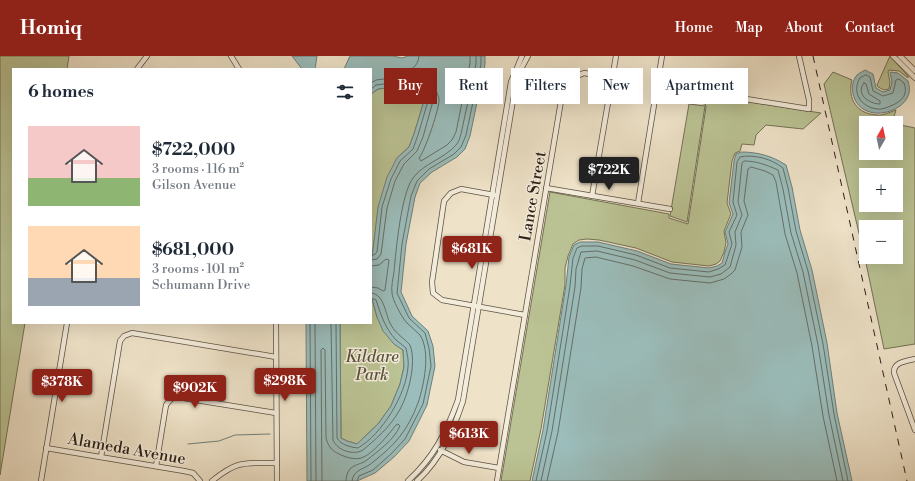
<!DOCTYPE html>
<meta charset="utf-8">
<style>
body{margin:0;font-family:"Libre Bodoni",serif;background:#f2f2f3;color:#1f2937;height:100vh;display:flex;flex-direction:column;font-size:15px;white-space:nowrap}
*{box-sizing:border-box;margin:0}
p{font-size:13px;color:#747a83}
.icon{flex:none;width:22px;height:22px;fill:none;stroke:currentColor;stroke-width:2;stroke-linecap:round;stroke-linejoin:round}
.map{position:relative;flex:1;overflow:hidden}
.side{position:absolute;left:12px;top:12px;width:360px;height:256px;display:flex;flex-direction:column;background:#fff;border-radius:0px;box-shadow:0 4px 16px #0002}
.side>*{flex:none}
.guide{position:absolute;left:384px;top:12px;width:380px;height:36px;display:flex;gap:8px}
.needle{width:26px;rotate:9deg}
.tools{position:absolute;left:859px;top:60px;display:grid;gap:8px}
.tools a{display:grid;place-items:center;width:44px;height:44px;border-radius:0px;background:#fff;box-shadow:0 4px 16px #0002;font-size:20px}
.price{position:absolute;translate:-50% -34px;padding:0 9px;border-radius:4px;background:#8f2418;color:#fff;font-size:13px;line-height:26px;filter:drop-shadow(0 1px 2px #0008)}
.price::after{content:'';position:absolute;left:50%;top:24px;width:12px;height:9px;margin-left:-6px;background:inherit;clip-path:polygon(0 0,100% 0,50% 100%)}
.price.active{background:#222;color:#fff}
ul{padding:0;list-style:none}
li{display:flex;align-items:center;gap:12px;height:100px;padding:0 16px}
li span{display:grid;place-items:center;flex:none;width:112px;height:80px;border-radius:0px;color:#555}
li>.icon{margin-inline-start:auto}
span .icon{width:48px;height:48px;fill:#fffc;stroke-width:1}
li b{font-size:17px}
h2{display:flex;justify-content:space-between;align-items:center;height:48px;padding:0 16px;font-size:17px}
.tag{padding:0 14px;border-radius:0px;background:#fff;box-shadow:0 4px 16px #0002;font-size:14px;line-height:36px}
.tag.active{background:#8f2418;color:#fff}
header{display:flex;align-items:center;gap:24px;box-sizing:border-box;height:56px;padding:0 20px;background:#8f2418;color:#fff}
header strong{font-size:19px}
nav{display:flex;gap:22px;margin-inline-start:auto;font-size:14px}
.map>svg:first-child{display:block}
.green{fill:#bbc394;stroke:#747256;fill-rule:evenodd}
.water{fill:#9bbdbb;stroke:#6f7f79}
.lines{fill:none;stroke-linecap:round;stroke-linejoin:round}
.shore{stroke:#646f69;stroke-width:1}
.stream{stroke:#6f7f79;stroke-width:1}
.minor-casing{stroke:#5c5143;stroke-width:6}
.minor{stroke:#f4ecdb;stroke-width:4.5}
.rail{stroke:#2c2117;stroke-width:1;stroke-dasharray:7 7;stroke-linecap:butt}
.labels{text-anchor:middle;stroke-width:3;stroke-linejoin:round;paint-order:stroke}
.street-label{font-size:16px;fill:#2c2117;stroke:#f4ecdb}
.park-label{font-size:16px;font-style:italic;fill:#57523c;stroke:#f4ecdb}
</style>
<header>
<strong>Homiq</strong>
<nav><a>Home</a><a>Map</a><a>About</a><a>Contact</a></nav>
</header>
<div class="map">
<svg width="915" height="425" viewBox="0 0 915 425">
<rect width="100%" height="100%" fill="#eee2c8"/>
<filter id="stains"><feTurbulence type="fractalNoise" baseFrequency=".005" numOctaves="4"/><feColorMatrix values="0 0 0 0 .2 0 0 0 0 .09 0 0 0 0 .02 0 0 0 .5 -.17"/></filter>
<radialGradient id="worn" r=".72"><stop offset=".6" stop-color="#630" stop-opacity="0"/><stop offset="1" stop-color="#630" stop-opacity=".3"/></radialGradient>
<g class="green">
<polygon points="0,0 69,0 67,13 13,13 13,267 25,267 0,419"/>
<polygon points="890,0 908,20 908,22 899,15 889,14 888,16 890,26 889,33 884,34 878,31 877,29"/>
<path d="M833 16 852 24C847 43 857 58 877 59 883 60 890 56 896 54L892 67H866V97H896V68L915 72V288L884 293 866 207 824 28ZM866 119H896V149H866ZM866 171H896V201H866Z"/>
<polygon points="393,31 404,35 417,34 424,45 414,78 409,91 397,102 374,186 371,210 371,38 378,33"/>
<polygon points="693,37 821,57 803,73 766,69 756,79 754,89 742,88 740,95 735,97 732,105 727,147 731,158 724,175 726,187 724,196 720,205 716,208 709,210 672,206 636,192 599,184 587,183 579,184 573,188 568,200 565,212 565,229 541,373 530,425 501,425 550,136 669,158 669,162 688,168 706,51 705,48 691,46"/>
<polygon points="689,48 705,50 687,166 670,160"/>
<polygon points="371,239 377,261 394,288 403,294 404,311 400,328 391,350 378,368 357,388 347,385 341,382 340,267 371,267"/>
</g>
<g class="water">
<polygon points="292,0 317,0 315,13 302,13"/>
<polygon points="350,0 393,0 402,2 408,0 485,0 485,8 470,80 465,93 457,101 432,116 420,127 415,141 406,188 401,236 412,260 428,275 433,290 435,310 427,349 409,385 394,401 375,417 357,425 307,425 306,267 340,267 341,382 347,385 357,388 378,368 391,350 400,328 404,311 403,294 394,288 383,275 377,261 371,239 371,210 378,151 387,121 397,102 409,91 414,78 424,45 417,34 404,35 393,31 378,33 371,38 371,13 344,13"/>
<path d="M865 14 873 18 876 32 883 36 890 34 892 26 890 16 898 17 908 25C909 28 910 34 909 37 905 54 879 62 865 54 853 48 848 30 857 19 859 17 862 16 865 14Z"/>
<path d="M741 96C758 96 772 100 786 109L792 131 800 174 812 214 827 287 837 357 852 425H532L543 374 566 229 569 201 574 189 580 186H598L637 195 671 208 709 212 717 210 722 207 725 196 728 188 725 176 733 158 729 147 734 105 736 98Z"/>
</g>
<g class="lines">
<g class="shore">
<path d="M419 0C418 12 411 11 407 18 413 21 420 18 425 22 431 26 438 36 439 43 440 51 425 95 419 102L421 105 447 89 452 84 456 76 470 7V0"/>
<path d="M866 19 870 21 873 35 883 40 893 37 896 24 899 23 904 27C905 30 906 34 905 37 904 42 900 45 895 48 890 50 883 54 877 53 861 51 851 36 860 22Z"/>
<polyline points="371,27 376,24 392,22 406,26 420,26 425,30 432,40 433,45 423,81 417,95 404,108 395,125 387,152 381,198 377,203 371,204"/>
<path d="M864 27 866 28 869 38 880 45V48C869 48 855 38 864 27Z"/>
<polyline points="371,33 376,29 392,27 405,31 418,31 421,32 428,45 418,79 413,93 400,105 391,123 382,151 377,196 374,199 371,199"/>
<polyline points="371,210 379,209 386,203 389,204 385,234 383,235 378,232 371,231"/>
<polyline points="310,267 311,425"/>
<polyline points="315,267 316,425"/>
<path d="M331 267 333 384C337 394 353 400 363 394 376 383 390 371 399 355 408 340 417 307 410 289 404 282 396 278 391 269 385 259 385 238 371 237"/>
<path d="M336 267 337 382C341 389 350 391 358 392 382 378 406 339 408 311 409 305 407 298 406 292 403 289 399 287 396 284 385 272 381 259 376 244L371 242"/>
<path d="M322 425 321 294 323 292 325 294 326 382C328 390 332 395 339 398 345 401 354 404 361 402 372 399 389 378 396 369L398 368 400 370C394 384 378 395 367 404 362 408 355 408 350 413 347 417 346 421 346 425"/>
<path d="M352 425C353 413 366 413 373 406 395 389 408 374 418 347 424 329 431 296 420 279 416 275 411 271 407 267 402 262 392 243 392 237 391 230 393 223 394 216 396 194 401 138 413 122 424 107 444 103 456 89 459 86 460 81 461 78L476 8V0"/>
<polyline points="357,425 359,420 373,414 391,398 405,383 423,348 431,310 429,292 425,277 409,262 397,237 402,188 411,140 417,125 429,113 454,98 461,91 466,79 481,8 481,0"/>
<path d="M536 425 547 375 570 230 573 202 577 192 582 190H598L636 199 670 212 709 216 718 213 725 209 732 188 729 176 737 159 733 146 737 106 740 101C754 98 772 103 783 112L788 132 796 175 808 215 823 288 834 358 848 425"/>
<path d="M541 425 552 375 575 231 576 213 581 196 597 195 635 204 670 217 710 221 721 218 730 211 736 189 735 176 742 159 738 146 742 107 744 105C756 105 767 109 778 114L783 133 791 177 803 216 818 289 829 359 843 425"/>
<polyline points="547,425 558,376 581,232 582,213 585,202 596,201 633,210 670,223 710,227 724,223 731,218 735,214 742,191 741,176 748,159 744,145 748,113 751,111 765,115 773,119 776,126 785,178 797,217 812,290 823,360 837,425"/>
</g>
<polyline class="stream" points="188,388 219,385 235,379 270,378"/>
<g class="minor-casing">
<g id="minor">
<polyline points="231,0 239,13"/>
<polyline points="893,0 915,22"/>
<polyline points="900,0 915,15"/>
<polyline points="137,13 147,0"/>
<polyline points="658,29 809,53 809,44 799,0"/>
<polyline points="546,132 670,153"/>
<polyline points="494,139 461,133 451,137 444,145 432,226 433,237 442,244 525,259"/>
<polyline points="592,140 616,0"/>
<polyline points="638,147 662,0"/>
<polyline points="276,267 277,425"/>
<path d="M915 303C906 305 893 306 894 317L915 374"/>
<polyline points="46,392 184,415 193,417 200,425"/>
<polyline points="440,394 464,406 499,412"/>
<polyline points="101,401 120,285 124,280 132,277 276,301"/>
<polyline points="156,410 166,349 171,343 177,341 276,357"/>
<polyline points="41,425 67,267"/>
<path d="M212 425C238 404 244 407 277 407"/>
<path d="M408 425C434 401 446 377 458 344L511 26 522 0"/>
<path d="M417 425C441 403 453 375 463 345L516 26 521 13 528 0"/>
<polyline points="497,425 563,33 570,23 584,17 612,22"/>
</g>
</g>
<use href="#minor" class="minor"/>
<polyline class="rail" points="813,0 907,425"/>
</g>
<g class="labels">
<g class="street-label">
<text transform="translate(532 140) rotate(-80)" y="6">Lance Street</text>
<text transform="translate(127 392) rotate(10)" y="6">Alameda Avenue</text>
</g>
<g class="park-label">
<text x="372" y="306">Kildare<tspan x="372" dy="18">Park</tspan></text>
</g>
</g>
<rect width="100%" height="100%" filter="url(#stains)"/>
<rect width="100%" height="100%" fill="url(#worn)"/>
</svg>
<div class="tools">
<a><svg class="needle" viewBox="-14 -14 28 28"><path d="M0-13l5 13h-10z" fill="#e53935"/><path d="M0 13l5-13h-10z" fill="#747a83"/></svg></a>
<a>+</a>
<a>−</a>
</div>
<b class="price active" style="left:609px;top:135px">$722K</b>
<b class="price" style="left:472px;top:214px">$681K</b>
<b class="price" style="left:285px;top:346px">$298K</b>
<b class="price" style="left:62px;top:347px">$378K</b>
<b class="price" style="left:195px;top:353px">$902K</b>
<b class="price" style="left:469px;top:399px">$613K</b>
<div class="guide">
<a class="tag active">Buy</a>
<a class="tag">Rent</a>
<a class="tag">Filters</a>
<a class="tag">New</a>
<a class="tag">Apartment</a>
</div>
<section class="side">
<h2>6 homes<svg class="icon" aria-label="filters" viewBox="0 0 24 24"><path d="M4 7h16M4 17h16"/><circle cx="9" cy="7" r="2"/><circle cx="15" cy="17" r="2"/></svg></h2>
<ul>
<li><span style="background:linear-gradient(#f6c9c9 65%,#8fb573 0)"><svg class="icon" aria-label="home" viewBox="0 0 24 24"><path d="M3 11l9-7 9 7M6 9v11h12V9"/></svg></span><div><b>$722,000</b><p>3 rooms · 116 m²</p><p>Gilson Avenue</p></div></li>
<li><span style="background:linear-gradient(#ffd9b3 65%,#9aa5b1 0)"><svg class="icon" aria-label="home" viewBox="0 0 24 24"><path d="M3 11l9-7 9 7M6 9v11h12V9"/></svg></span><div><b>$681,000</b><p>3 rooms · 101 m²</p><p>Schumann Drive</p></div></li>
</ul>
</section>
</div>
